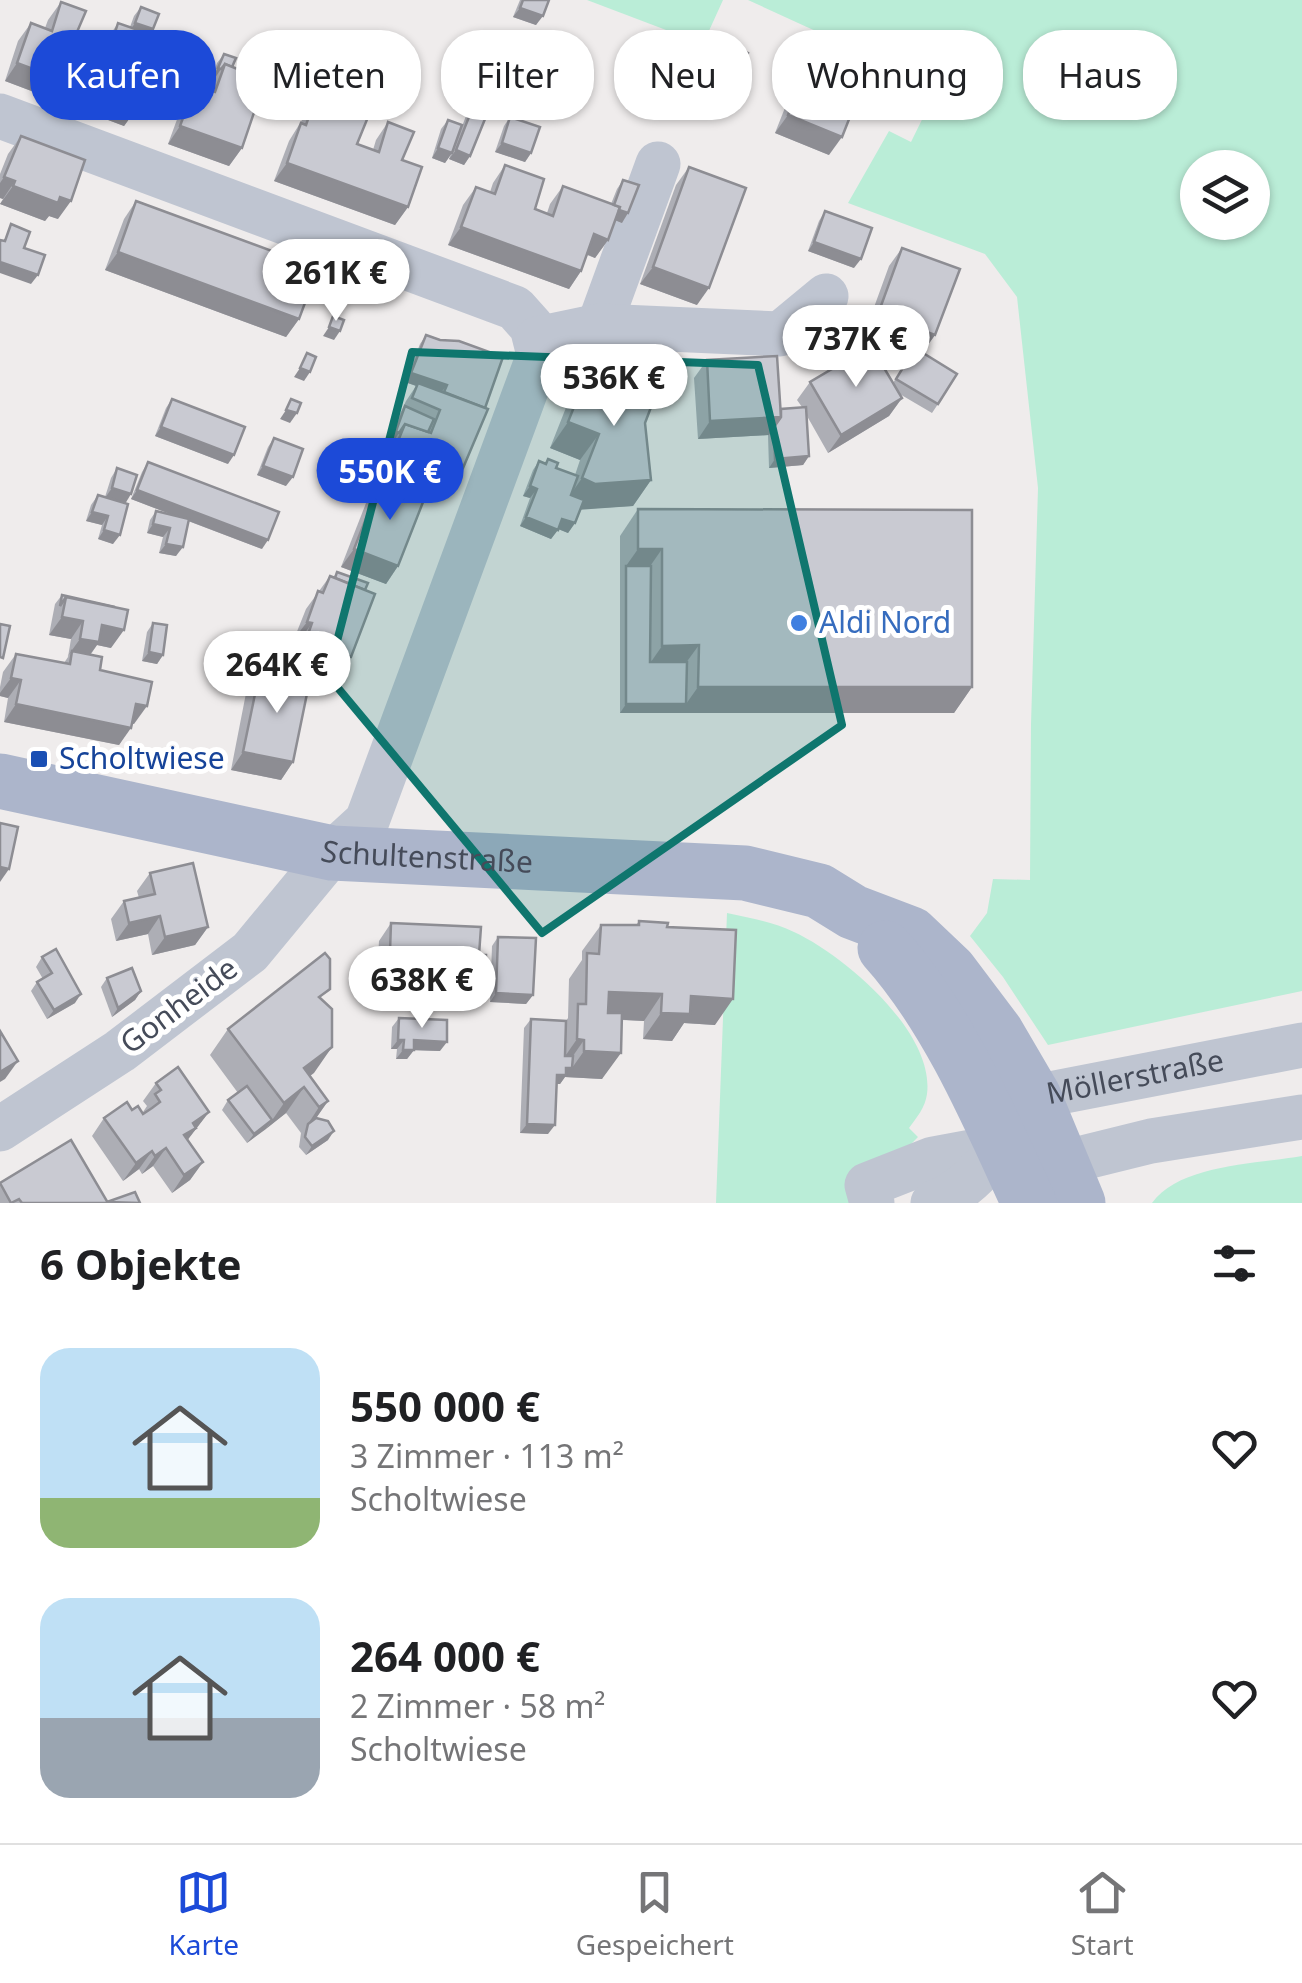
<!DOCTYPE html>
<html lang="de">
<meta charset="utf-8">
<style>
body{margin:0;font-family:"Noto Sans",sans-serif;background:#f2f2f2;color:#202124;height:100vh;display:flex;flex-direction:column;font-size:38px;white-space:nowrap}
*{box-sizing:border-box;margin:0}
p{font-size:32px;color:#757577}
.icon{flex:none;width:55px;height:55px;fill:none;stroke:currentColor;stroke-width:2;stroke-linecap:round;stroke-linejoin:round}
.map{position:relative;height:1203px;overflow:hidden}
.drawer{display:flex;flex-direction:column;background:#fff;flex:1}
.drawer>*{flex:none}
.top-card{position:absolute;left:30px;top:30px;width:1242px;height:90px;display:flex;gap:20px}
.controls{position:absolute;left:1180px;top:150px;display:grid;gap:20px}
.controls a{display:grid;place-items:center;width:90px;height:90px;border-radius:50%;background:#fff;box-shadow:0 2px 8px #0004;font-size:50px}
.price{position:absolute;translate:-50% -85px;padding:0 22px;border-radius:35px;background:#fff;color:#222;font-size:32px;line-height:65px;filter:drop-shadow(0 2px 5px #0008)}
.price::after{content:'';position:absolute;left:50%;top:60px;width:30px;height:22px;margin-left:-15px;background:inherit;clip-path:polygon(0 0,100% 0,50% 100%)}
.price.current{background:#1c4ad8;color:#fff}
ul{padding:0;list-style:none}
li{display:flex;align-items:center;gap:30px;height:250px;padding:0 40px}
li span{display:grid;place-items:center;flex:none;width:280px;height:200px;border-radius:30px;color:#555}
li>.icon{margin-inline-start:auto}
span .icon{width:120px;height:120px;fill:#fffc;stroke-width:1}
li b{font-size:42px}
h2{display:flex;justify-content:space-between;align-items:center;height:120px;padding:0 40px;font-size:42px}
.tag{padding:0 35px;border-radius:40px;background:#fff;box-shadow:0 2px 8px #0004;font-size:35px;line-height:90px}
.tag.current{background:#1c4ad8;color:#fff}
.tab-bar{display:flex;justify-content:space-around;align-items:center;height:140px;border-top:2px solid #e0e0e0;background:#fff;font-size:28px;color:#757577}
.tab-bar a{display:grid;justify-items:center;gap:5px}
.tab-bar .current{color:#1c4ad8}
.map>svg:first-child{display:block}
.green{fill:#baedd7;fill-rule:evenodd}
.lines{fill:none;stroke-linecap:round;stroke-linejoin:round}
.minor{stroke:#bfc5d1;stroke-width:45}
.major{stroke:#acb5cb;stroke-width:55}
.wall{fill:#adaeb5}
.shaded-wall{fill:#8d8d93}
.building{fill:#c9cad2;stroke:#8d8d93;stroke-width:2.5}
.marked{fill:#0f766e;fill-opacity:0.2;stroke:#0f766e;stroke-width:8;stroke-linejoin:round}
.shop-dot{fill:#3f7fe0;stroke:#fff;stroke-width:4}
.transit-dot{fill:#1a4fb4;stroke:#fff;stroke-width:4}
.labels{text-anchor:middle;stroke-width:10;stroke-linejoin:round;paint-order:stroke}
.shop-label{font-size:30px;fill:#366cbe;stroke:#fff;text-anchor:start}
.transit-label{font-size:30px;fill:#164399;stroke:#fff;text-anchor:start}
.street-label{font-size:30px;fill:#454b59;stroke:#fff}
</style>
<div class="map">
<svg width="1302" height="1203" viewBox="0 0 1302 1203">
<rect width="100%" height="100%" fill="#efecec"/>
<g class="green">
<polygon points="587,0 723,0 703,44"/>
<path d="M748 0H1302V991L1048 1045 1003 977 970 936 987 913 993 879 1030 880 1031 724 1038 488 1017 297 985 254 848 203 889 131 911 142 938 87ZM1198 168H1252V222H1198Z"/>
<path d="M727 913C750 918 773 922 794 932 844 955 935 1032 927 1094 925 1108 917 1117 909 1128L918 1137 853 1203H716Z"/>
<path d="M1302 1156V1203H1152C1180 1164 1257 1164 1302 1156Z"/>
</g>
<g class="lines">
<g class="minor">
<polyline points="0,116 515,308 532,327 539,355 367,821 332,853 250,952 120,1051 0,1129"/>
<polyline points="599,326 658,164"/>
<polyline points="537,339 599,326 780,334 826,296"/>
<polyline points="872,1203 867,1185 933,1159 1003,1146 1062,1163 1151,1141 1302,1117"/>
<path id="s1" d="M933 1203C976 1189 1010 1134 1034 1097L1302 1045"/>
</g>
<g class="major">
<path id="s2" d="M0 781 332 853 745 873 819 891 853 912 911 934 950 971 996 1032 1034 1097 1078 1203"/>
<path d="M885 948C948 1018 990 1118 1029 1203"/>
</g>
</g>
<g class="wall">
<polygon points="520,0 549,0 536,25 513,17"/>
<polygon points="61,2 74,39 103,50 106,41 118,23 130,27 134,16 141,7 153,29 147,38 142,37 131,60 137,108 124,126 5,81 18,41 31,23 45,28 48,20"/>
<polygon points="720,37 732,87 701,75 713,46"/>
<polygon points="277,44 266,115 254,111 242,148 229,166 168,144 183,103 195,85 209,90 215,78 212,77 217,63 224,54 232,67 262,79 271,54"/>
<polygon points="351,44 357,144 373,150 376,140 388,122 402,160 408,207 395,225 274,181 289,141 315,99 323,101 339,62"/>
<polygon points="815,44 829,155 775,133 803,62"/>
<polygon points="171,46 172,84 156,78 165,55"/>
<polygon points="485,76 470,156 464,165 449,159 451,154 445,163 432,158 441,129 448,120 454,147 478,85"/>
<polygon points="510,117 531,153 525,162 495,152 504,126"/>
<polygon points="21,136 58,219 49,216 45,221 0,204 3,199 0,198 0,174 8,154"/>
<polygon points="505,165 535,209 547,213 550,204 563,186 611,204 617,189 623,180 622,223 615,220 608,240 595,258 587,255 581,271 569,289 448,245 463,205 476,187 490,192 493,183"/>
<polygon points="689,167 697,305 640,284 676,185"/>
<polygon points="136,201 299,319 286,337 105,270 124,219"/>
<polygon points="825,211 854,268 808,251 819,221"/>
<polygon points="902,248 935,335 922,353 938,404 932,413 898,393 902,398 889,416 828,453 807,416 809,456 803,465 769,468 768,435 698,439 694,378 707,360 781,409 802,407 797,400 810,382 893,383 914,350 865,332 889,266"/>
<polygon points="426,335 440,340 459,341 450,486 386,459 393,442 389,441 399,416 406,401 416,386 405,382 420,344"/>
<polygon points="589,369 636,395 645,423 651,480 633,506 580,509 575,523 568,533 558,529 551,539 520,526 530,498 523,496 533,470 539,461 545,463 548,459 556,468 575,475 580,460 550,448 571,395"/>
<polygon points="172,399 228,464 155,436 166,408"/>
<polygon points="274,438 286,486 257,475 268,447"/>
<polygon points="372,455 381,476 374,485 359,480 365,464"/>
<polygon points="148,462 262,549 188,521 176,556 159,553 163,537 147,533 150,520 156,511 170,514 131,499 142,472"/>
<polygon points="117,468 125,503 113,544 98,539 102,525 86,521 91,505 98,495 105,497 111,478"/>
<polygon points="381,480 398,566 386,584 341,567 368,498"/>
<polygon points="638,509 972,687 954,713 620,713 620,536"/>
<polygon points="337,572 365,590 351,657 338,675 333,673 324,688 309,683 293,762 281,780 231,770 247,688 260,670 295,676 300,660 293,657 299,641 294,639 306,609 330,576 333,578"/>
<polygon points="62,595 111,648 97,645 91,654 134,724 132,724 119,745 4,722 8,698 0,696 0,687 3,672 16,654 64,663 68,657 71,639 49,635 55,604"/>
<polygon points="153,623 163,655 157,664 142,661 147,632"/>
<polygon points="150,873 208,927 195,945 152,955 148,934 116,941 111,919 124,901 139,898 137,891"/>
<polygon points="639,921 667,927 715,1025 684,1023 672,1041 643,1039 644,1021 622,1020 602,1079 565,1077 560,1084 557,1084 548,1134 520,1133 524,1028 531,1019 566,1021 568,1018 569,979 582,960 582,951 601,925 636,925"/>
<polygon points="391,923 479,955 485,986 472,1004 441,1002 441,996 404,995 400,1000 370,999 371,969 378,959 379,941"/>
<polygon points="498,937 533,995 526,1004 490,1002 492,946"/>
<polygon points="42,957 75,1003 47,1019 31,991 37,982 43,979 36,967"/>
<polygon points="107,978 141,991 135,1000 112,1017 101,987"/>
<polygon points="322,1000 332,1047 310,1076 328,1101 316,1118 328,1140 306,1155 299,1147 301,1133 286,1113 247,1143 222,1110 228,1100 238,1093 210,1055 228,1029"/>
<polygon points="399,1018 440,1051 414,1050 407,1059 396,1059 397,1049 391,1049 392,1027"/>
<polygon points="156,1083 209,1112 187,1140 203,1162 190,1180 172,1193 153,1166 142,1174 139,1169 123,1181 92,1136 104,1118 132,1110 143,1112 147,1106 143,1101"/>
<polygon points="0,1183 107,1202 140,1203 0,1203"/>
</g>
<g class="shaded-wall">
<polygon points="520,8 543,16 536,25 513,17"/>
<polygon points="135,23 153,29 147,38 129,32"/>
<polygon points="17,63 137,108 124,126 5,81"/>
<polygon points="708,66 738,78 732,87 701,75"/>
<polygon points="218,68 221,69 215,78 212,77"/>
<polygon points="162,69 178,74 172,84 156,78"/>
<polygon points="334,86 349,92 337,110 321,104"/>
<polygon points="258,101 272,106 266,115 252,110"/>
<polygon points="788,115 842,137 829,155 775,133"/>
<polygon points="180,126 242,148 229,166 168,144"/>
<polygon points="502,143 531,153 525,162 495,152"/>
<polygon points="438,148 452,153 445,163 432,158"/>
<polygon points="456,150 470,156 464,165 449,159"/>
<polygon points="287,163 408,207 395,225 274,181"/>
<polygon points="4,177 15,181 3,199 0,198 0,183"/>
<polygon points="13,186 60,197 71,201 58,219 49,216 45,221 0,204"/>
<polygon points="613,208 628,213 622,223 607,217"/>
<polygon points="461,227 581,271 569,289 448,245"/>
<polygon points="594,234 608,240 595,258 582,252"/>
<polygon points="814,242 861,259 854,268 808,251"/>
<polygon points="118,252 299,319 286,337 105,270"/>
<polygon points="0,262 38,275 31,284 0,273"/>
<polygon points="653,267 709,288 697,305 640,284"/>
<polygon points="878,314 935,335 922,353 865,332"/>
<polygon points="329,327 340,331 334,340 323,336"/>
<polygon points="300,368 310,372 304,381 294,377"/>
<polygon points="411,373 447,385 440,394 405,382"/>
<polygon points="902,398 889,416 828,453 841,435"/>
<polygon points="286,410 297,413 290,423 280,419"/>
<polygon points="781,417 769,435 698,439 710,421"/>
<polygon points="568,422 599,434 580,460 550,448"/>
<polygon points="161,427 234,455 228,464 155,436"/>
<polygon points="396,431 399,433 393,442 389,441"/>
<polygon points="402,433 463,468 450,486 386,459 397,443"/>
<polygon points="809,456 803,465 769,468 775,459"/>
<polygon points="263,466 293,477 286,486 257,475"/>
<polygon points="366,471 381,476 374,485 359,480"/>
<polygon points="582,478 651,480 633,506 577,510 564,504"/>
<polygon points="530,486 537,489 530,498 523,496"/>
<polygon points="112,488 131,494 125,504 105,498"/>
<polygon points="137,490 268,540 262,549 131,499"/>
<polygon points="92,512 108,516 102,525 86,521"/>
<polygon points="526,517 558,530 551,539 520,526"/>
<polygon points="562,519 575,523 568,533 556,528"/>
<polygon points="153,524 170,528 163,537 147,533"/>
<polygon points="104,530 120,535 113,544 98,539"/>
<polygon points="166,544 183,547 176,556 159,553"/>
<polygon points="354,549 398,566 386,584 341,567"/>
<polygon points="638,549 662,549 644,575 626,566"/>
<polygon points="62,617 83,621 71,639 49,635"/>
<polygon points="307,622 312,623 299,641 294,639"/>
<polygon points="102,625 124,630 111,648 97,645 86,660 72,651 67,657 80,639"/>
<polygon points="306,640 351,657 338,675 303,661 306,652 300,660 293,657"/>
<polygon points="699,645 680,671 644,672 662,646"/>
<polygon points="149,652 163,655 157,664 142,661"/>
<polygon points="301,668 331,679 324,688 294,677"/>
<polygon points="11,678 21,680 8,698 0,696 0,693"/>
<polygon points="698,687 972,687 954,713 620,713 626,704 686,704"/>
<polygon points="16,704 131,728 119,745 4,722"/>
<polygon points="136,704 147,706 134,724 124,722"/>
<polygon points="243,752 293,762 281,780 231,770"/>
<polygon points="0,867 9,869 0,882"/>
<polygon points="160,916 148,934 116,941 129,923"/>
<polygon points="208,927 195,945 152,955 165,937"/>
<polygon points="413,977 454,978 441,996 404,995 400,1000 370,999 382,981"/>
<polygon points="453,984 485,986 472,1004 441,1002"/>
<polygon points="141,991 135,1000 112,1017 118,1008"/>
<polygon points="609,992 662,994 644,1021 591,1018"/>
<polygon points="496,993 533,995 526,1004 490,1002"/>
<polygon points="81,994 75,1003 47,1019 54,1010"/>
<polygon points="691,996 733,999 715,1025 684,1023 672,1041 643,1039 661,1013"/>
<polygon points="577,1039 584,1040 566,1066 559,1065"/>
<polygon points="398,1040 404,1040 397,1049 391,1049"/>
<polygon points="414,1040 447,1042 440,1051 408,1050"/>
<polygon points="332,1047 314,1073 286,1094 304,1068"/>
<polygon points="403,1050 414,1050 407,1059 396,1059"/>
<polygon points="584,1051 621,1053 602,1079 565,1077 560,1084 550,1084 557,1075 566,1068 572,1068"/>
<polygon points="18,1061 5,1079 0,1082 0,1072"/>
<polygon points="304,1087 286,1113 266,1129 284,1103"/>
<polygon points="328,1101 310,1127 308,1124 319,1107"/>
<polygon points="209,1112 183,1146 172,1153 193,1123"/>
<polygon points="272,1120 266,1129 247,1143 254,1134"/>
<polygon points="527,1124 555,1125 548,1134 520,1133"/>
<polygon points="334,1131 328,1140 306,1155 312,1146"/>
<polygon points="166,1148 153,1166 142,1174 155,1156"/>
<polygon points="152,1151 139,1169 123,1181 136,1163"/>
<polygon points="203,1162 190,1180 172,1193 184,1175"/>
</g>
<g class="building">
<polygon points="523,0 549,0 543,16 520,8"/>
<polygon points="61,2 86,11 74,39 92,46 109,52 118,23 144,32 131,60 151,68 137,108 17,63 31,23 52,31"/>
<polygon points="141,7 159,14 153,29 135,23"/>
<polygon points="720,37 748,53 738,78 708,66"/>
<polygon points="277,44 291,49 272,106 258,101"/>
<polygon points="351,44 385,61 377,84 381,85 357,144 379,152 388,122 414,132 402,160 422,167 408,207 287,163 301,123 306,125 315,99 344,106 349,92 334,86"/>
<polygon points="815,44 870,66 842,137 788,115"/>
<polygon points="171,46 187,51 178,74 162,69"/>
<polygon points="224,54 236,58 232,67 225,64 221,69 218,68"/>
<polygon points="225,64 265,80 242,148 180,126 195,85 215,92"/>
<polygon points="485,76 500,82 470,156 456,150"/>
<polygon points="510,117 540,127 531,153 502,143"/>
<polygon points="448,120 462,125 452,153 438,148"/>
<polygon points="21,136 85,160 71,201 60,197 58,203 13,186 15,181 4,177"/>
<polygon points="505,165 544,179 535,209 553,216 563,186 620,207 608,240 594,234 581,271 461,227 476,187 495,194"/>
<polygon points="689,167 746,188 709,288 653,267"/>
<polygon points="623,180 639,185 628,213 619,210 620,207 614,205"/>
<polygon points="136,201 318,268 299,319 118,252"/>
<polygon points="825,211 872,228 861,259 814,242"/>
<polygon points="11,224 30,232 24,248 45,255 38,275 0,262 0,240 5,241"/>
<polygon points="902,248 960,269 935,335 878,314"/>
<polygon points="333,316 344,320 340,331 329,327"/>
<polygon points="426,335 440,340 459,341 503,357 485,408 444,392 447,385 411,373"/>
<polygon points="871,346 902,398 841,435 810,382"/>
<polygon points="915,348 957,374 938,404 896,379"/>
<polygon points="307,353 316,357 310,372 300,368"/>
<polygon points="777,356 781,417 710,421 707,360"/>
<polygon points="589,369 639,388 636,395 653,402 645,423 651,480 595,484 582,478 599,434 568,422"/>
<polygon points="418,383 488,409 463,468 398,441 405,424 431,433 440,410 412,398"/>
<polygon points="172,399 245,427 234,455 161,427"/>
<polygon points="291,399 301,403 297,413 286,410"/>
<polygon points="405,406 434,419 428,432 405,424 399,433 396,431"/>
<polygon points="806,407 809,456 775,459 774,427 781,417 781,409"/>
<polygon points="274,438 303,449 293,477 263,466"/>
<polygon points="372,455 386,461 381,476 366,471"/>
<polygon points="548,459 558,463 556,468 578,476 571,495 584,500 575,523 562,519 558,530 526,517 537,489 530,486 539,461 546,464"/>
<polygon points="148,462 279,512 268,540 137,490"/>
<polygon points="117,468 137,475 131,494 112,488"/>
<polygon points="381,480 425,497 398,566 354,549"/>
<polygon points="98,495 128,504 120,535 104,530 108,516 92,512"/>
<polygon points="638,509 972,510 972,687 698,687 699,645 662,646 662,549 638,549"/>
<polygon points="156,511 189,519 183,547 166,544 170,528 153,524"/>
<polygon points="626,566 651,566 650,662 687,662 686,704 626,704"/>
<polygon points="337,572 368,583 365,590 335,578"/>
<polygon points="330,576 375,594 351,657 306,640 312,623 307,622 318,591 323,593"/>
<polygon points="62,595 115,607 66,597 60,606"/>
<polygon points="66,597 128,610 124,630 102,625 99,642 80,639 83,621 62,617"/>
<polygon points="153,623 167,625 163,655 149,652"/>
<polygon points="0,624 10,626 3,658 0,657"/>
<polygon points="72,651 102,657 100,670 152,682 147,706 136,704 131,728 16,704 21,680 11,678 16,654 70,664"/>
<polygon points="306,652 337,663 331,679 301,668"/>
<polygon points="260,670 310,679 293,762 243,752"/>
<polygon points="0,823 18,827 9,869 0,867"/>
<polygon points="193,863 208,927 165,937 160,916 129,923 124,901 155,894 150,873"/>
<polygon points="639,921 668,923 667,927 736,930 733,999 691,996 690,1014 661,1013 662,994 609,992 608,1013 622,1013 621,1053 584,1051 584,1040 577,1039 578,1004 586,1004 587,953 599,954 601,925 639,925"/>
<polygon points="391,923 481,927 479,955 486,955 485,986 453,984 454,978 433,977 413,977 413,982 382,981 383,951 390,951"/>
<polygon points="498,937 536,938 533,995 496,993"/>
<polygon points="56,949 81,994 54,1010 37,982 52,973 42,957"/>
<polygon points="325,953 330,959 330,989 319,997 332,1009 332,1047 304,1068 328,1101 319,1107 304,1087 284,1103 228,1029"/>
<polygon points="132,968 141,991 118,1008 107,978"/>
<polygon points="399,1018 447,1020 447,1042 414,1040 414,1050 403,1050 404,1040 398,1040"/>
<polygon points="531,1019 566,1021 565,1056 573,1056 572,1068 566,1068 566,1075 557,1075 555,1125 527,1124"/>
<polygon points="0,1031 18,1061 0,1072"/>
<polygon points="178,1067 209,1112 193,1123 196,1128 184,1135 203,1162 184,1175 166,1148 155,1156 152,1151 136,1163 104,1118 127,1102 132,1110 138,1106 143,1114 152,1108 160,1102 155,1094 161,1090 156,1083"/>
<polygon points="247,1086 272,1120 254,1134 228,1100"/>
<polygon points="316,1118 328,1121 334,1131 312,1146 305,1137 308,1124"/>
<polygon points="71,1140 108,1203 22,1203 19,1199 11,1203 0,1183"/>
<polygon points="135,1192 140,1203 107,1202"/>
</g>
<path class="marked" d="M412 352 758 365 842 725 542 933 328 676Z"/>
<circle class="shop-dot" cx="799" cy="623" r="10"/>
<rect class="transit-dot" x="29" y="749" width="20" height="20" rx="5"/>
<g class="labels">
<g class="shop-label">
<text x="819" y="633">Aldi Nord</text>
</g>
<g class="transit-label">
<text x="59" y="769">Scholtwiese</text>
</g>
<g class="street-label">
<text dy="10" stroke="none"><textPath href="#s2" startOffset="435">Schultenstraße</textPath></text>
<text transform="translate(179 1006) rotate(-37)" y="10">Gonheide</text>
<text dy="10" stroke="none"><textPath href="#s1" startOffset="252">Möllerstraße</textPath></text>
</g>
</g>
</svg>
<div class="controls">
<a><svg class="icon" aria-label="layers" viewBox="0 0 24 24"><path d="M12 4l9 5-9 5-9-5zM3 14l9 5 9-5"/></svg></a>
</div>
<b class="price" style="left:336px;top:324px">261K €</b>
<b class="price" style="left:856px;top:390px">737K €</b>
<b class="price" style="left:614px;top:429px">536K €</b>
<b class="price current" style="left:390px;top:523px">550K €</b>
<b class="price" style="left:277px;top:716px">264K €</b>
<b class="price" style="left:422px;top:1031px">638K €</b>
<div class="top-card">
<a class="tag current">Kaufen</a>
<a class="tag">Mieten</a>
<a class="tag">Filter</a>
<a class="tag">Neu</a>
<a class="tag">Wohnung</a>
<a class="tag">Haus</a>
</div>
</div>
<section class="drawer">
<h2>6 Objekte<svg class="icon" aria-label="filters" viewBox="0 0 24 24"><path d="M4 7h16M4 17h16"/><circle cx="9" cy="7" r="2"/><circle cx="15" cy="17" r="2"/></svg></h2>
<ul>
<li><span style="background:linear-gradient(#bfe0f5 75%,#8fb573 0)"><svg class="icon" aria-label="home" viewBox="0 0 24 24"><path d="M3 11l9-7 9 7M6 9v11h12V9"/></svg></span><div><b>550 000 €</b><p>3 Zimmer · 113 m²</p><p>Scholtwiese</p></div><svg class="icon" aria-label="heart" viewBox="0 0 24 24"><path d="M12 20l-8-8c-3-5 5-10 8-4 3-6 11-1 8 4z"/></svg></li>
<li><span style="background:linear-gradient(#bfe0f5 60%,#9aa5b1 0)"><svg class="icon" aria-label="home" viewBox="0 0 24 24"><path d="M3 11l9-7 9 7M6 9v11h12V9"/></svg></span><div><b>264 000 €</b><p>2 Zimmer · 58 m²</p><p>Scholtwiese</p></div><svg class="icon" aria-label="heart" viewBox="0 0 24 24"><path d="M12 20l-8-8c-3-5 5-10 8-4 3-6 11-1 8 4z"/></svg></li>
</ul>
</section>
<nav class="tab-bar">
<a class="current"><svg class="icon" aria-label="map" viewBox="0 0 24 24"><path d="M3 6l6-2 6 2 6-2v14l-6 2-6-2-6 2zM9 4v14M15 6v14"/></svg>Karte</a>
<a><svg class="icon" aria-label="saved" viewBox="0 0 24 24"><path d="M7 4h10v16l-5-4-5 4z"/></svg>Gespeichert</a>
<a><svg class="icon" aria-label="home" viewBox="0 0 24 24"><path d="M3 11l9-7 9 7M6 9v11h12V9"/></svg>Start</a>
</nav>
